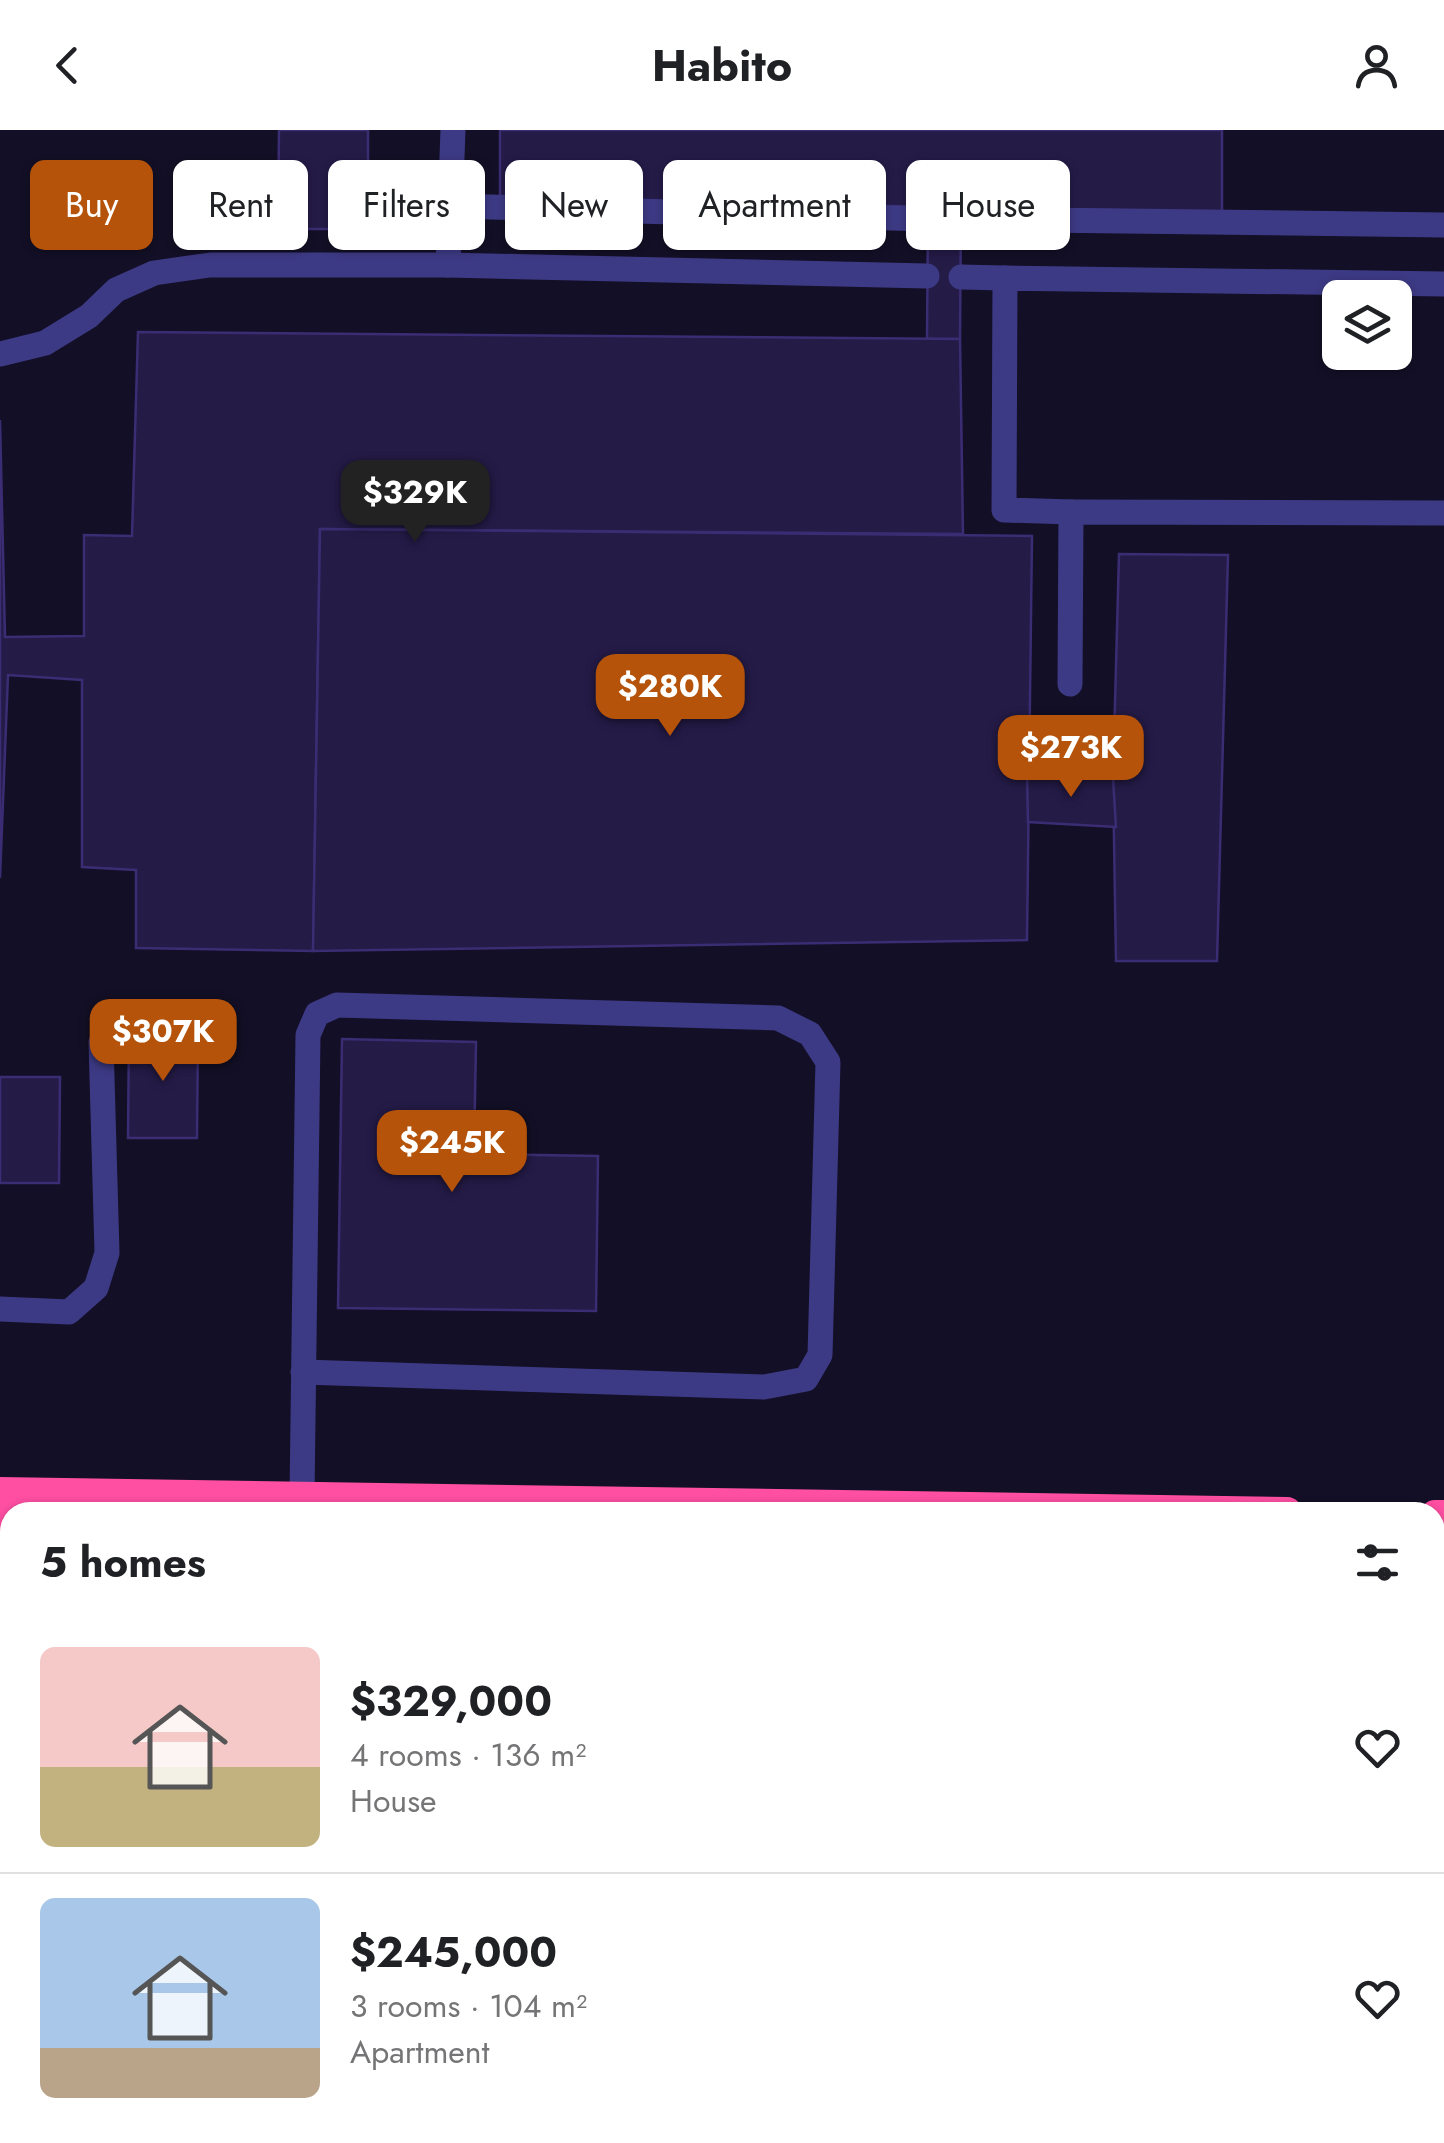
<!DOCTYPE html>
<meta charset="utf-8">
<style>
body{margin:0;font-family:Jost,sans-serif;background:#f6f6f6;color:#202124;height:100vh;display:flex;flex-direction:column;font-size:38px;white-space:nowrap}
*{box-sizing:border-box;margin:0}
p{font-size:32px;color:#757577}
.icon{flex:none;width:55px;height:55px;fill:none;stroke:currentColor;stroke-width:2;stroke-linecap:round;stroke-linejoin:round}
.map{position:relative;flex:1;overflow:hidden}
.side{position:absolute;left:0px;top:1372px;width:1445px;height:642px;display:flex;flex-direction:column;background:#fff;border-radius:30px 30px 0 0;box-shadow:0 2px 8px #0004}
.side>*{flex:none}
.banner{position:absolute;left:30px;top:30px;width:1385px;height:90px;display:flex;gap:20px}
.controls{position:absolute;left:1322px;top:150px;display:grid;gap:20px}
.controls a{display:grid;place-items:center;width:90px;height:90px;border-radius:15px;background:#fff;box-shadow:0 2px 8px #0004;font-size:50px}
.price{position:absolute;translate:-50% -85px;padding:0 22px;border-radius:20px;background:#b45309;color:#fff;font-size:32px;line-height:65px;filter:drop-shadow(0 2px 5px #0008)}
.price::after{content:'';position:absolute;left:50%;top:60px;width:30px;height:22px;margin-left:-15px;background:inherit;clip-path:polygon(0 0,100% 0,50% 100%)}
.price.current{background:#222;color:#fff}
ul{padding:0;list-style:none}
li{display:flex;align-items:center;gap:30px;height:250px;padding:0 40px}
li+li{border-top:2px solid #e0e0e0}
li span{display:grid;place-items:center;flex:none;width:280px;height:200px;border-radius:15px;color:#555}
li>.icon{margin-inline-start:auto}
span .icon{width:120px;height:120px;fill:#fffc;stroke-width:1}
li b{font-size:42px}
h2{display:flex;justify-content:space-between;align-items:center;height:120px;padding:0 40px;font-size:42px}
.chip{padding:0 35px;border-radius:15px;background:#fff;box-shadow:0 2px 8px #0004;font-size:35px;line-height:90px}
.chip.current{background:#b45309;color:#fff}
header{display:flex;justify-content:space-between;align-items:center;height:130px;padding:0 40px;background:#fff;font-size:45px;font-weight:700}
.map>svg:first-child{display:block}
.building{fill:#241b47;stroke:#3b2d73;stroke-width:2.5}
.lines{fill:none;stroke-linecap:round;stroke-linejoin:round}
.minor{stroke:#3d3a85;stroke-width:25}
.highway{stroke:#ff4fa3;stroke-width:30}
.rail{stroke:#00e5ff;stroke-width:8;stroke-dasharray:15 12;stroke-linecap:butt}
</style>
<header><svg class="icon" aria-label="back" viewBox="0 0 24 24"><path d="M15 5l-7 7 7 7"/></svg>Habito<svg class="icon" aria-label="person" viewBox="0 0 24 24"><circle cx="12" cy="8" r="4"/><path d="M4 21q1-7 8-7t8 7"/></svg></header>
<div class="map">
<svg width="1444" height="2013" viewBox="0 0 1444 2013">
<rect width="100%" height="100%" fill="#130f26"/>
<g class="building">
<polygon points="279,0 368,0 368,99 278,99"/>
<polygon points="500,0 1222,0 1222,82 500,69"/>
<polygon points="928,77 961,77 960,209 927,209"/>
<polygon points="138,202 960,209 963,404 320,399 313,821 136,818 136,740 82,737 82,550 8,545 0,748 0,290 5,507 84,506 84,405 132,406"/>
<polygon points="320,399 1032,406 1027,810 313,821"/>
<polygon points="1119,424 1228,425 1217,831 1116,831 1113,648"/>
<polygon points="1027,643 1113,648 1116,697 1028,692"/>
<polygon points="129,899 198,899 197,1008 128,1008"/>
<polygon points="342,909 476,912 474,1024 598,1026 596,1181 338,1178"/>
<polygon points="0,947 60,947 59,1053 0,1053"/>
</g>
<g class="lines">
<g class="minor">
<polyline points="452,76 929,89"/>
<polyline points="962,89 1444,95"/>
<polyline points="448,135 927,146"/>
<polyline points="961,147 1005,148"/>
<polyline points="0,224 45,213 89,186 116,160 154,143 210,135 448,135 453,0"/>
<polyline points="1071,382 1004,380 1005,148 1444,154"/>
<polyline points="1070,554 1071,382 1444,383"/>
<polyline points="0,1179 69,1182 96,1158 107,1123 101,912"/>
<polyline points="302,1366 308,905 317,884 337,875 778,888 810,904 828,932 820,1225 806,1249 764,1257 303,1242"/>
</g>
<g class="highway">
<polyline points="0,1362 1287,1382"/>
<polyline points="1435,1385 1444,1385"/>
<polyline points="0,1392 10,1392"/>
<polyline points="1435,1416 1444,1416"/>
</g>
<g class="rail">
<polyline points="0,1454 10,1454"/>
<polyline points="1435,1482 1444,1482"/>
</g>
</g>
</svg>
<div class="controls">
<a><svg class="icon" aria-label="layers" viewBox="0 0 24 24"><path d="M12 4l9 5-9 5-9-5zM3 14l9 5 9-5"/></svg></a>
</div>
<b class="price current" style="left:415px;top:415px">$329K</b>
<b class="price" style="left:670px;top:609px">$280K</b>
<b class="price" style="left:1071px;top:670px">$273K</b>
<b class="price" style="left:163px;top:954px">$307K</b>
<b class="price" style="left:452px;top:1065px">$245K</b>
<div class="banner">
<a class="chip current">Buy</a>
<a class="chip">Rent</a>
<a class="chip">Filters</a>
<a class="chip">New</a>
<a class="chip">Apartment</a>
<a class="chip">House</a>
</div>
<section class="side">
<h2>5 homes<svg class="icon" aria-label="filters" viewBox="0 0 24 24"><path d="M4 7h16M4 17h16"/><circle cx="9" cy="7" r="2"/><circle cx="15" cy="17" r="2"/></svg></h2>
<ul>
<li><span style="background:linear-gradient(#f6c9c9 60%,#c2b280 0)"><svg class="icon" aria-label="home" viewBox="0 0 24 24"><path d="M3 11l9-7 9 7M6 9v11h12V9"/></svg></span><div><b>$329,000</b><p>4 rooms · 136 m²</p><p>House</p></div><svg class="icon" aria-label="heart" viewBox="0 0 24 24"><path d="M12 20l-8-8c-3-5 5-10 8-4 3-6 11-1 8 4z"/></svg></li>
<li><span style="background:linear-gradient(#a9c7e8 75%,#b9a48a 0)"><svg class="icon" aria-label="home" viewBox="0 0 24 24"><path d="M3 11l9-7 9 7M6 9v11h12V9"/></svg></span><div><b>$245,000</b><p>3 rooms · 104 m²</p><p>Apartment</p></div><svg class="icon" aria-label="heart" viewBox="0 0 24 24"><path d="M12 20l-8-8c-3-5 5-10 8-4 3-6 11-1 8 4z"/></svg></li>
</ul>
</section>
</div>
